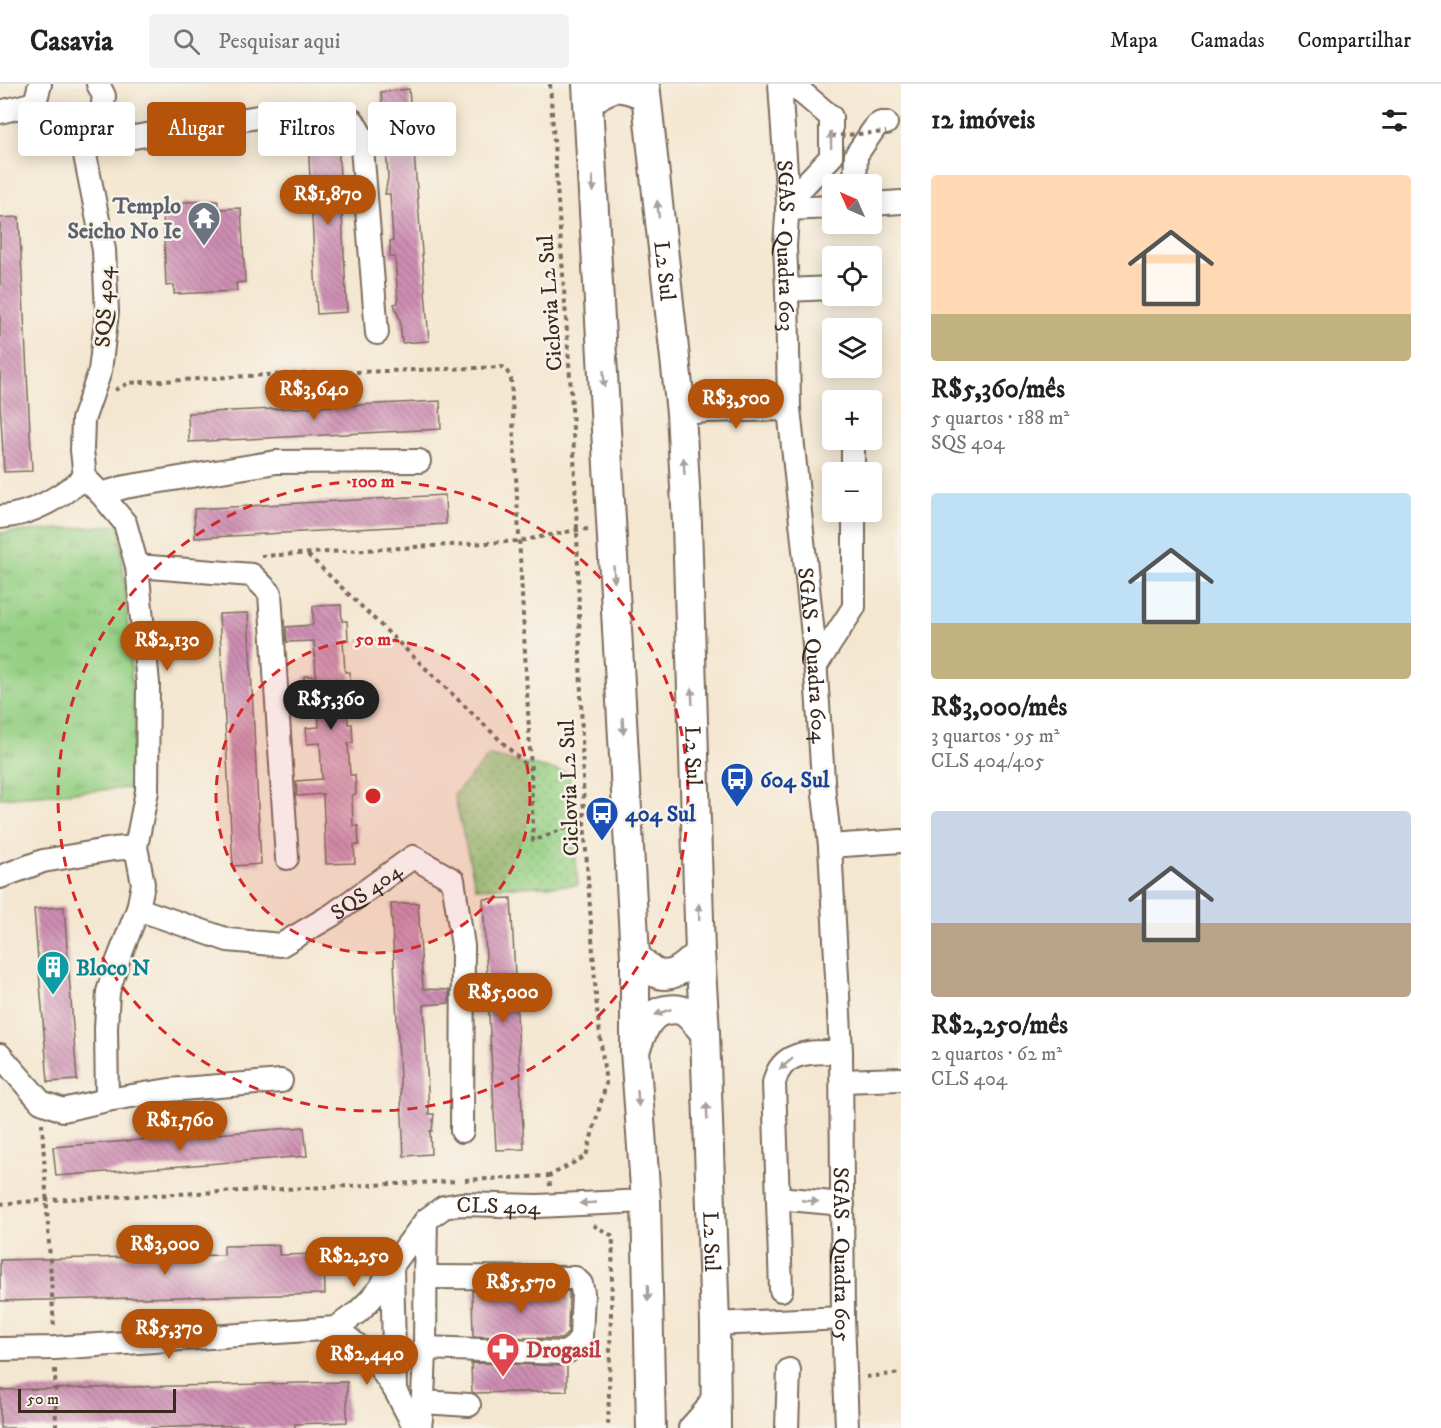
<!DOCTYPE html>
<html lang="pt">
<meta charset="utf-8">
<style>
body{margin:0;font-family:"IM FELL DW Pica",serif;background:#f2f2f2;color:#222;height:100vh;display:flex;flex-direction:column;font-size:22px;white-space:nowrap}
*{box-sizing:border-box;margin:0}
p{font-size:20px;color:#767676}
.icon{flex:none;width:33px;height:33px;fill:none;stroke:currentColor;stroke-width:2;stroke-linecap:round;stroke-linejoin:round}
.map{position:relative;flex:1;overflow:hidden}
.drawer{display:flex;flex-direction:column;background:#fff;width:540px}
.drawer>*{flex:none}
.banner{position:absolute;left:18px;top:18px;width:570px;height:54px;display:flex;gap:12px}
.needle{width:39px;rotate:315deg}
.controls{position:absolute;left:822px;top:90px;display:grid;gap:12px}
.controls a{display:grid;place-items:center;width:60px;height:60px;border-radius:6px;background:#fff;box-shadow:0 3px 15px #0003;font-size:30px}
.scale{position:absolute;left:18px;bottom:15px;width:158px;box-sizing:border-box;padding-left:6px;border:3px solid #3b2a1e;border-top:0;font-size:16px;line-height:21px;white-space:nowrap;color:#3b2a1e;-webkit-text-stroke:4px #f7f3e8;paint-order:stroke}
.price{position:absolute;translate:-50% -51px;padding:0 14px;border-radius:21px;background:#b45309;color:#fff;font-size:20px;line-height:39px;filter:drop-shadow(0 2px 3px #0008)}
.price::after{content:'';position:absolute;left:50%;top:36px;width:18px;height:14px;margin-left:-9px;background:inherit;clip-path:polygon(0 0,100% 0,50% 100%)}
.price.selected{background:#222;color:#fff}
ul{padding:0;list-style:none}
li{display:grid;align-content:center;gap:12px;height:318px;padding:0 30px}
li span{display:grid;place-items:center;height:186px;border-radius:6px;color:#555}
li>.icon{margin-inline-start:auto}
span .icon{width:108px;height:108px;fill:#fffc;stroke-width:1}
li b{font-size:26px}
h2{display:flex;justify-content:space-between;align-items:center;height:72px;padding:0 30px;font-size:26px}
.pill{padding:0 21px;border-radius:6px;background:#fff;box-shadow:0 3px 15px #0003;font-size:21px;line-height:54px}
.pill.selected{background:#b45309;color:#fff}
header{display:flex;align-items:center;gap:36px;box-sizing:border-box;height:84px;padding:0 30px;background:#fff;border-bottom:2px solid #e0e0e0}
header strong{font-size:28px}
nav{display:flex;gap:33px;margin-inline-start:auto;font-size:21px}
.search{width:420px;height:54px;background:#f2f2f2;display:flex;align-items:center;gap:15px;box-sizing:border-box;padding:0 21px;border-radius:6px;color:#767676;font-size:22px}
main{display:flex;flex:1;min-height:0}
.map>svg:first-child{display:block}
.grass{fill:url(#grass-dots);stroke:#687d51;stroke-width:1.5}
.park{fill:url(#park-tufts);stroke:#687d51;stroke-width:1.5}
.building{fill:url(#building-back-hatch)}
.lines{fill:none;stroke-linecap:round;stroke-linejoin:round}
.minor-casing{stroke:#7c6c5d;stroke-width:26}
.major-casing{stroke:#7c6c5d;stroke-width:32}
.path{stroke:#7c6c5d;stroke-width:4;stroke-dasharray:4.5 4.5;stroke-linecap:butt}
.minor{stroke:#fff;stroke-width:22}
.major{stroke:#fff;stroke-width:28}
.path-bridge{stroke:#7c6c5d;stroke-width:4;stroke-dasharray:4.5 4.5;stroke-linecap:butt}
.oneway{fill:#a79f9a}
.ring{fill:none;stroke:#d62828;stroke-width:3;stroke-dasharray:10 8}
.labels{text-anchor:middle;stroke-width:5;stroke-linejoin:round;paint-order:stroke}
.worship-label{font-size:22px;font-weight:bold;fill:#5b616d;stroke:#f7f3e8;text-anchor:end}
.street-label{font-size:22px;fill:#3b2a1e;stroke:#f7f3e8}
.transit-label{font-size:22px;font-weight:bold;fill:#164399;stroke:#f7f3e8;text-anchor:start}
.culture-label{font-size:22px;font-weight:bold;fill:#0d838f;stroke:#f7f3e8;text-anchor:start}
.health-label{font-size:22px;font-weight:bold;fill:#be3a42;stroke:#f7f3e8;text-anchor:start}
.centre{fill:#d62828;stroke:#f7f3e8;stroke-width:3}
.ring-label{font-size:18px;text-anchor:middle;font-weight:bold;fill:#d62828;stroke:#f7f3e8;stroke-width:5;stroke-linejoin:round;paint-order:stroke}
</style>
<header>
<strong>Casavia</strong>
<div class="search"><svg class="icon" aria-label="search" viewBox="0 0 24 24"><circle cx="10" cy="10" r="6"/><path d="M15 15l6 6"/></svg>Pesquisar aqui</div>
<nav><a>Mapa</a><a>Camadas</a><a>Compartilhar</a></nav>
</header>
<main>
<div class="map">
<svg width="901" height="1344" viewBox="0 0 901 1344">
<defs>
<pattern id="grass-dots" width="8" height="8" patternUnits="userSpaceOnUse" patternTransform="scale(1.5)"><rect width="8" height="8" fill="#95d084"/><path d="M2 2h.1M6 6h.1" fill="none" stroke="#7ba96b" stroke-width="1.8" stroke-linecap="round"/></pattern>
<pattern id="park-tufts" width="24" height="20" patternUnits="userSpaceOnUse" patternTransform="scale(1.5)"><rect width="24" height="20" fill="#95d084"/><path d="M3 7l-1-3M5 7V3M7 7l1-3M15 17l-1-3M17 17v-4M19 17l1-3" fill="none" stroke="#7ba96b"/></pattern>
<pattern id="building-back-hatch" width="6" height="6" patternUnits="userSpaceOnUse" patternTransform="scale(1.5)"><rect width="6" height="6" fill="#ce8eb3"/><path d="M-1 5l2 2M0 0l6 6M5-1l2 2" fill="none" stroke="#a87491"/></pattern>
</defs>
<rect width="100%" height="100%" fill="#f7f3e8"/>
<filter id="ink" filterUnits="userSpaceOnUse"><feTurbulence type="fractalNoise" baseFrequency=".0167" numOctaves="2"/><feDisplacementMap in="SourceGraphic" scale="12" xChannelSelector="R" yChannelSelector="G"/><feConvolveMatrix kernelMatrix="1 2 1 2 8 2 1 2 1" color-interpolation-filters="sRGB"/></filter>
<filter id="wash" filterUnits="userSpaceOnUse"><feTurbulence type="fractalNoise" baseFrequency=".008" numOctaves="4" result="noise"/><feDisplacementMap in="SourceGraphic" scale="24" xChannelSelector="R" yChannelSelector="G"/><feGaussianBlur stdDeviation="1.35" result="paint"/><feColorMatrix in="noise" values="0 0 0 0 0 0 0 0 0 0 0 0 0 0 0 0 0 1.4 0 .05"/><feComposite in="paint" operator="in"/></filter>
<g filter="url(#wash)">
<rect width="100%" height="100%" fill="#f4e7d1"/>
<polygon class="grass" points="489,672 569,689 578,801 476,804 454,711"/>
<polygon class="park" points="120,441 140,703 0,714 0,449"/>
<g id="blocks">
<g class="building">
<polygon points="409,5 429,257 402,259 400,236 394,220 398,219 395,173 390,173 390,157 393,157 390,110 385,110 388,94 385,47 381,48 380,32 383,31 381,8"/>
<polygon points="338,54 347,228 317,230 308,56"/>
<polygon points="218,117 218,125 241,124 245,198 236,199 237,207 174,210 174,201 166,202 163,127 183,126 183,118"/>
<polygon points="19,133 32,387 4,388 0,318 0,134"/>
<polygon points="440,317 441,345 189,358 188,329"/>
<polygon points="445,411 446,440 195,454 194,425"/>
<polygon points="341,521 342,537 347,537 348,556 343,556 345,588 350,588 351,607 346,607 348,640 352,640 353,659 348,659 350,691 355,691 356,710 352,711 353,742 358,742 359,761 354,761 355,779 326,780 323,710 297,712 296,697 322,695 320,659 307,660 306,644 319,643 317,608 305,608 304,592 316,592 314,557 287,558 286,543 313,541 313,522"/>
<polygon points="248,529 261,780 233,782 219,530"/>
<polygon points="511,814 524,1065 496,1066 483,815"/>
<polygon points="418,819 423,905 449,906 449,919 424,921 429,1030 434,1030 432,1047 430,1047 431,1070 404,1072 391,820"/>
<polygon points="64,823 77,996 48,998 34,825"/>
<polygon points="304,1043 307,1072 56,1092 53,1063"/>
<polygon points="279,1161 279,1171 324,1170 325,1210 0,1217 0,1176 224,1171 224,1162"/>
<polygon points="472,1207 569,1207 568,1249 561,1255 473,1252"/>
<polygon points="471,1279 567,1282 567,1307 475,1309 472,1308"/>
<polygon points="347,1298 347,1338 295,1340 295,1344 250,1344 250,1341 142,1344 0,1344 0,1306"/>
</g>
</g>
</g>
<g filter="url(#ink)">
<use href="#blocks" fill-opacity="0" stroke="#7c6c5d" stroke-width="1.5"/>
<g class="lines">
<g class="minor-casing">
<g id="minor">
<polyline points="40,0 35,19 39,35 50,47 65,52 81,51 93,44 101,33 104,12 98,0"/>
<path id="s1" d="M780 0 788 118 785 162 787 206 789 325 814 560 824 711 830 762 841 968 843 1234 847 1344"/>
<polyline points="0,28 35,19"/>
<path d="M101 33C111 43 119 52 134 53L264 32H340L353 37 361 51 377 249"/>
<polyline points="81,51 104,166 107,228 100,287 83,336 82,366 85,394 101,410 125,439 137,482 148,600 147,707 136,763 143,800 138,825 117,879 108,908 106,944 107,1016 169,1006 281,997"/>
<polyline points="855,100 856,71 876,42 881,39 886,39"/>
<polyline points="788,118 831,73 831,33 792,0"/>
<polyline points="872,120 901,118"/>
<polyline points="787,125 832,123"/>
<polyline points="787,206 832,204"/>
<polyline points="681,329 707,327 789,325"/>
<polyline points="853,356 853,388"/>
<polyline points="101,410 125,403 276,378 419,377"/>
<path d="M0 433C33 431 60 412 85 394"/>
<polyline points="137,482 252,491 270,509 287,774"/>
<polyline points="815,583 854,523 854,438"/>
<polyline points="830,762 901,757"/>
<polyline points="0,793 43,777 113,765 136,763"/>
<path id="s2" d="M138 825 228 856 281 861 332 831 413 773 453 796 463 862 462 1047"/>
<polyline points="0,971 41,1018 63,1026 107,1016"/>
<polyline points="842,997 901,995"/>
<polyline points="778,1114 843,1120"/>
<polyline points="392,1183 395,1306"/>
<path d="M781 1206 774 999C781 965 814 968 841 968"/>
<polyline points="715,1240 843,1234"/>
<path id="s3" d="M336 1244 358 1228 370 1216 381 1203 392 1182 426 1136 444 1123 461 1120 537 1122 646 1117"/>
<polyline points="336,1244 373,1274 395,1306 415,1344"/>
<polyline points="425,1264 565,1269 575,1262 581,1253 583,1209 581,1200 575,1194 426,1193"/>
<polyline points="0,1265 55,1264 336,1244"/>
<polyline points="423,1318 469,1321"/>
<path d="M420 1344C428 1275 424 1205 426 1136"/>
<polyline points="690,1344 706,1326 716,1307"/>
<polyline points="787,1344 789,1286"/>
</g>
</g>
<g class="major-casing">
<g id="major">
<polyline points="587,0 635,872 635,967 646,1117 651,1344"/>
<path id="s4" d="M645 0 681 329 687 440 700 869 705 949 715 1240 716 1344"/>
<path d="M589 19C610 0 621 0 646 12"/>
<path d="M635 872C641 877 647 884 654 888 672 898 688 880 700 869"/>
<path d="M636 964C642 949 648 928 667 926 673 925 680 925 685 928 692 933 699 942 705 949"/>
</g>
</g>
<g class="path">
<polyline points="550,0 572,322 577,446 584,737 597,926 606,1000 586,1072 549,1092 550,1102"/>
<polyline points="115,306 129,299 266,291 505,283 511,295 531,686 533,757 584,737"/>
<polyline points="308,471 531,686"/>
<polyline points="261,472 519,457 577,446 588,445"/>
<polyline points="42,1039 54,1245"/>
<polyline points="465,1096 549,1092"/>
<polyline points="0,1120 46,1116 458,1097"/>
<polyline points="593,1141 613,1152 608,1344"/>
<polyline points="55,1285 56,1344"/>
<polyline points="866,1293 901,1289"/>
</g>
<use href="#minor" class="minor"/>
<use href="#major" class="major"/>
<polyline class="path-bridge" points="831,52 886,48"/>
</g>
<defs><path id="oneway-solid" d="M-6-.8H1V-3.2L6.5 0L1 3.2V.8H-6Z" transform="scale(1.5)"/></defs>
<g class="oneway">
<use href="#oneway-solid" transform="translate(831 56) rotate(-91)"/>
<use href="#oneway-solid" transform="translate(593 100) rotate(87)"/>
<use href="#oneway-solid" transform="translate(658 125) rotate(-96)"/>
<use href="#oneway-solid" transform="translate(604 295) rotate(87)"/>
<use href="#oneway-solid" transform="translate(684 382) rotate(-93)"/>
<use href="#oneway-solid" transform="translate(614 490) rotate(87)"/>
<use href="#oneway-solid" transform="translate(692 612) rotate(-92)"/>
<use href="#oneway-solid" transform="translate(623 642) rotate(87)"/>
<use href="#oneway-solid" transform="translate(699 828) rotate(-92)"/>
<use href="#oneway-solid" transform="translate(663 928) rotate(160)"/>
<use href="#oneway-solid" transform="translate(786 980) rotate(140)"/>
<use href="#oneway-solid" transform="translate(638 1014) rotate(86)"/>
<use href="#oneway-solid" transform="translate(707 1027) rotate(-92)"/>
<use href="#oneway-solid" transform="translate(810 1117) rotate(5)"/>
<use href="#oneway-solid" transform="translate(588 1119) rotate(177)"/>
<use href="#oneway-solid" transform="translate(648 1209) rotate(89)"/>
</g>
</g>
<circle cx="373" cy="712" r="157" fill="#d62828" fill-opacity=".12"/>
<g class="ring">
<circle cx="373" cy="712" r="157"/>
<circle cx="373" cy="712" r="315"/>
</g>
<defs>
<g id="temple-pin" transform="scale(1.725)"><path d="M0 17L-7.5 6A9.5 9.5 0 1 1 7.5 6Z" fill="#6b7280" stroke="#f7f3e8"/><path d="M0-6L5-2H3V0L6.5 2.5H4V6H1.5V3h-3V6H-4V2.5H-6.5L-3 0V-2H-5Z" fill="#fff"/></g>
<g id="bus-pin" transform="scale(1.725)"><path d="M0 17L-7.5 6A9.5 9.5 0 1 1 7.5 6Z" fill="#1a4fb4" stroke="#f7f3e8"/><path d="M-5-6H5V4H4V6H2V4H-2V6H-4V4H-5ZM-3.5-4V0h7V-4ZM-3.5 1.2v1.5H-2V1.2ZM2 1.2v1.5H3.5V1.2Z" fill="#fff"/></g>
<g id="building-pin" transform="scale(1.725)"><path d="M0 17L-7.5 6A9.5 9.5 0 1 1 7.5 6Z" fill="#0f9aa8" stroke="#f7f3e8"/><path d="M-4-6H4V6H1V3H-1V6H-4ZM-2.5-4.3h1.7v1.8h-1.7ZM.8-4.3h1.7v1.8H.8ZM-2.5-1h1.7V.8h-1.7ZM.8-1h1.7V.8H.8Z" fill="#fff"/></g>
<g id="pharmacy-pin" transform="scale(1.725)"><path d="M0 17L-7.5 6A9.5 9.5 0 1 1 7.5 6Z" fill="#e0444e" stroke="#f7f3e8"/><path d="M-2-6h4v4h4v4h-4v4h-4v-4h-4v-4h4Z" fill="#fff"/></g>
</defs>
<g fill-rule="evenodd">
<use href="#temple-pin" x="204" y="134"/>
<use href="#bus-pin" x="737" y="695"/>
<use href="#bus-pin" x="602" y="729"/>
<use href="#building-pin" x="53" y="883"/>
<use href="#pharmacy-pin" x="503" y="1265"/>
</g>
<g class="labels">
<g class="worship-label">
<text x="181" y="129">Templo<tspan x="181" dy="25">Seicho No Ie</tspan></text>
</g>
<g class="street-label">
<text dy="8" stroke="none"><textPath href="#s1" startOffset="162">SGAS - Quadra 603</textPath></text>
<text dy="8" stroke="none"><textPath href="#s4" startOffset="188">L2 Sul</textPath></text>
<text transform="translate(549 219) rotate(-94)" y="8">Ciclovia L2 Sul</text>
<text transform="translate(103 223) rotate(-88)" y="8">SQS 404</text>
<text dy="8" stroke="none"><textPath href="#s1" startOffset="573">SGAS - Quadra 604</textPath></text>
<text dy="8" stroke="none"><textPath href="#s4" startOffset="674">L2 Sul</textPath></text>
<text transform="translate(568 704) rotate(-92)" y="8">Ciclovia L2 Sul</text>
<text dy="8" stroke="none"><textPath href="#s2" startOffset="249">SQS 404</textPath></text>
<text dy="8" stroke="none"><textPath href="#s3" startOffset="219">CLS 404</textPath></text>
<text dy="8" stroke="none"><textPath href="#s4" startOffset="1160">L2 Sul</textPath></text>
<text dy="8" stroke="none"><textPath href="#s1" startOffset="1173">SGAS - Quadra 605</textPath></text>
</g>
<g class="transit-label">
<text x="760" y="703">604 Sul</text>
<text x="625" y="737">404 Sul</text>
</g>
<g class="culture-label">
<text x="76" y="891">Bloco N</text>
</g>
<g class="health-label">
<text x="526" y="1273">Drogasil</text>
</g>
</g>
<circle cx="373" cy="712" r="9" class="centre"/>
<g class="ring-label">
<text x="373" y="403">100 m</text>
<text x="373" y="561">50 m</text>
</g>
</svg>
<div class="controls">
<a><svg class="needle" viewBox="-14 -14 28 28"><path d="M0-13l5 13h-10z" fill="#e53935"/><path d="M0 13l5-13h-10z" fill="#767676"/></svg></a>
<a><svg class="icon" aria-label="locate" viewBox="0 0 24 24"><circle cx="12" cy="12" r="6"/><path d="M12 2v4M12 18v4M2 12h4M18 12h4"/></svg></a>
<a><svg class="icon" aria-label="layers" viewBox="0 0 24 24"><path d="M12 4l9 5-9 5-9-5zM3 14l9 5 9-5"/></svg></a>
<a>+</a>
<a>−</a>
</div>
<div class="scale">50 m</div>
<b class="price" style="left:328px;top:142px">R$1,870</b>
<b class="price" style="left:314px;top:337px">R$3,640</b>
<b class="price" style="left:736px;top:346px">R$3,500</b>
<b class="price" style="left:167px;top:588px">R$2,130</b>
<b class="price selected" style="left:331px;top:647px">R$5,360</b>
<b class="price" style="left:503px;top:940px">R$5,000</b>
<b class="price" style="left:180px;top:1068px">R$1,760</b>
<b class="price" style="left:165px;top:1192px">R$3,000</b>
<b class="price" style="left:354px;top:1204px">R$2,250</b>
<b class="price" style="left:521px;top:1230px">R$5,570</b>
<b class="price" style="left:169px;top:1276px">R$5,370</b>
<b class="price" style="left:367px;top:1302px">R$2,440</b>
<div class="banner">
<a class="pill">Comprar</a>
<a class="pill selected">Alugar</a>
<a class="pill">Filtros</a>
<a class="pill">Novo</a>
</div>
</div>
<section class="drawer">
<h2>12 imóveis<svg class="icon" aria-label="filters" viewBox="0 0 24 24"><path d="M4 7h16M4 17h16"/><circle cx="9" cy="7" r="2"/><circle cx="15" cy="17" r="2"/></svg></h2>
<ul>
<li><span style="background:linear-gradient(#ffd9b3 75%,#c2b280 0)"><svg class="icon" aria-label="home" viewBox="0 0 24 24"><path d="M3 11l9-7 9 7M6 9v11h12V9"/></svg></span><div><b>R$5,360/mês</b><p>5 quartos · 188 m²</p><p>SQS 404</p></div></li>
<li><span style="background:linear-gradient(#bfe0f5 70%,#c2b280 0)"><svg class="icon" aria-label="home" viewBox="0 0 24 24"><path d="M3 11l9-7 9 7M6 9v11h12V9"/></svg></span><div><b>R$3,000/mês</b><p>3 quartos · 95 m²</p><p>CLS 404/405</p></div></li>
<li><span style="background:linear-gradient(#c9d6e8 60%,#b9a48a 0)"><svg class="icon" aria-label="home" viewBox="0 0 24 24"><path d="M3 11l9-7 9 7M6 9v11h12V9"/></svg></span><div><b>R$2,250/mês</b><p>2 quartos · 62 m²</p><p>CLS 404</p></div></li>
</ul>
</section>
</main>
